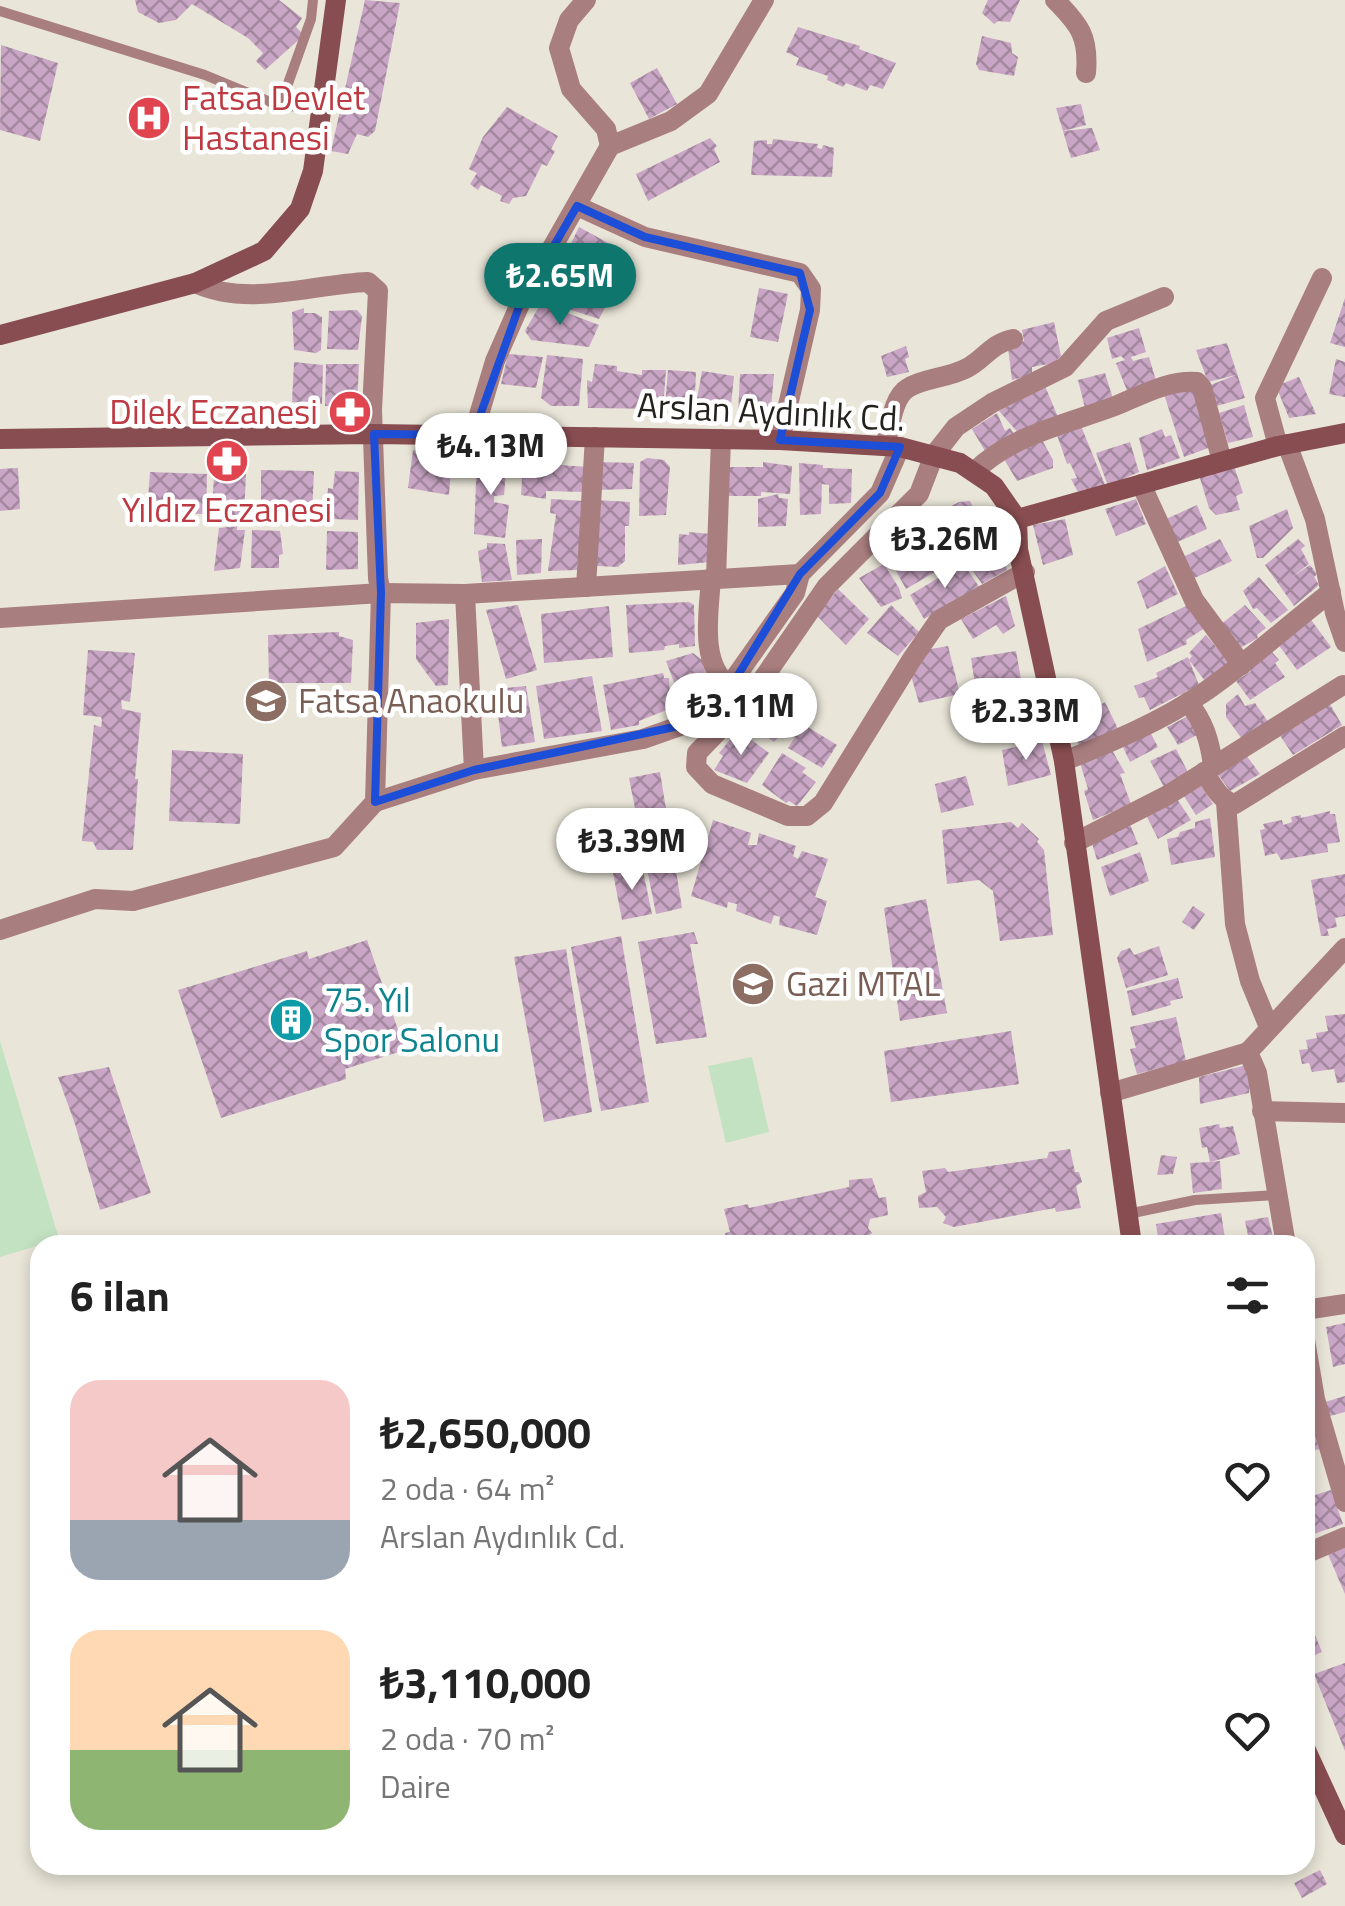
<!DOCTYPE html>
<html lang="tr">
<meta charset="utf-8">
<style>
body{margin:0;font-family:"Titillium Web",sans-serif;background:#f2f2f2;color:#222;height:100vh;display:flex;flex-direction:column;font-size:38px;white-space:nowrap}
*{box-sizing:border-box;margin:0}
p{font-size:32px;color:#767676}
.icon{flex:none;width:55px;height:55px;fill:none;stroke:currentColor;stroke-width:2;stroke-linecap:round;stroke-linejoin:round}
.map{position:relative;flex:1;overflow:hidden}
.drawer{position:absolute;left:30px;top:1235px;width:1285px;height:640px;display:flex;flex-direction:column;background:#fff;border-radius:30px;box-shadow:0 5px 15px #0003}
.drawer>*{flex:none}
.price{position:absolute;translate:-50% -85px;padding:0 22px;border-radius:35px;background:#fff;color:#222;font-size:32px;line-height:65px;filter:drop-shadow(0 2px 5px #0008)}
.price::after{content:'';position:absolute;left:50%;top:60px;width:30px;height:22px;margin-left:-15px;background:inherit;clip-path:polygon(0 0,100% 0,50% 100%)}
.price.on{background:#0f766e;color:#fff}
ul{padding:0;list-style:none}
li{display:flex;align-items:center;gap:30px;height:250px;padding:0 40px}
li span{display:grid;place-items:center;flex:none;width:280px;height:200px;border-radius:30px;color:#555}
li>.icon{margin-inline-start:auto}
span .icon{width:120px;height:120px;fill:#fffc;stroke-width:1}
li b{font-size:42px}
h2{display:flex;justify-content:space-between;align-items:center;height:120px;padding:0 40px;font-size:42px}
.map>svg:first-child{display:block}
.green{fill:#c3e2c2}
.building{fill:url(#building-cross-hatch)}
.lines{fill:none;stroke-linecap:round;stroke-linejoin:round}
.lane{stroke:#a97e7f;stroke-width:10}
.street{stroke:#a97e7f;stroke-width:20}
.secondary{stroke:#884d50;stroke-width:20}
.marked{fill:none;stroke:#1d4ed8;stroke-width:8;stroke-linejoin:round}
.labels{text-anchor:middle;stroke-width:9;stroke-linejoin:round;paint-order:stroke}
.health-label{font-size:35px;fill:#be3a42;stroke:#fff;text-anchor:start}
.street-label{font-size:35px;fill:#24221d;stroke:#fff}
.education-label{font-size:35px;fill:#785e54;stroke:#fff;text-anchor:start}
.culture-label{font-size:35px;fill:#0d838f;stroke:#fff;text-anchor:start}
</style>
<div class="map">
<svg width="1345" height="1906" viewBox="0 0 1345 1906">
<defs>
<pattern id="building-cross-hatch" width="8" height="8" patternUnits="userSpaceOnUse" patternTransform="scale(2.5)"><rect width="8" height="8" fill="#c9a6c5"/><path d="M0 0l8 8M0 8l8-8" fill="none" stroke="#a3879f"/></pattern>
</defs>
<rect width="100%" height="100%" fill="#e9e5d8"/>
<g class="green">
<polygon points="0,1041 59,1239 0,1257"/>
<polygon points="752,1057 769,1132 726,1143 708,1066"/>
</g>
<g class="building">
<polygon points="135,0 279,0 302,18 296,27 304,35 265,70 256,61 263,53 248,38 192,4 176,20 159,23 138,12"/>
<polygon points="365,0 400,3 375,131 368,137 357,134 348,154 331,151"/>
<polygon points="988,0 1020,0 1010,22 998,21 994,24 982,13"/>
<polygon points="798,27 860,46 859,49 896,63 883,89 870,85 867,91 846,83 843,87 827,80 828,76 796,65 799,58 786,52"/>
<polygon points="982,36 1011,43 1012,53 1018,57 1014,76 979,70 976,64"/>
<polygon points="1,45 58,63 40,141 0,130"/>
<polygon points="657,68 677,104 649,119 630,83"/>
<polygon points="1081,104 1086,125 1063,131 1056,108"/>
<polygon points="507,107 558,136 551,149 555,151 547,166 542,164 526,196 513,198 509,204 500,201 502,196 481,185 478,190 470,184 477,173 469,169 483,137"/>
<polygon points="1092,128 1100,150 1071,158 1063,131"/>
<polygon points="710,138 717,146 714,149 720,162 648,201 636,174"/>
<polygon points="773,139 818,144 817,148 822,149 823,145 834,148 832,177 751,175 754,141 767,140 767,144 772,144"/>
<polygon points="579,227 628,254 613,284 565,256"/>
<polygon points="556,272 610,298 599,319 544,301"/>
<polygon points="759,288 788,294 778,342 750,337"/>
<polygon points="1345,298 1345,347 1330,343"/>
<polygon points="541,303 599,325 589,347 531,340 525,331"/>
<polygon points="304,308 304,313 315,313 322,317 321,350 316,353 294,350 292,312"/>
<polygon points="357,310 362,316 358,350 327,349 329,311"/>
<polygon points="1054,322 1061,356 1054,363 1032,367 1032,375 1012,380 1008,347 1024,341 1022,330"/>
<polygon points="1139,328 1146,352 1131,357 1133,361 1149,357 1157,384 1128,393 1116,363 1125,360 1121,356 1112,359 1107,338"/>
<polygon points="1227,343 1245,398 1213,407 1208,386 1236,375 1208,382 1196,350"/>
<polygon points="906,346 909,357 905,359 909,372 887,377 881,356"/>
<polygon points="508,354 543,357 536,388 501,384"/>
<polygon points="547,355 583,359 579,406 551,406 541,398"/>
<polygon points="1336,359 1345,362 1345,397 1329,394"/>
<polygon points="294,362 323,365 322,404 292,402"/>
<polygon points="326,364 359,364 357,406 325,406"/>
<polygon points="595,364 617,366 617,371 642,375 642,370 666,370 663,409 588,408 587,380 592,382"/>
<polygon points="668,370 696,372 695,394 690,394 690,405 665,406"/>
<polygon points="702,371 734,376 730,414 699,414 699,410 695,410"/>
<polygon points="1105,373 1114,402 1085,408 1078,380"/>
<polygon points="740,374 774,374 770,418 748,418 745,414 738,414"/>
<polygon points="1299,377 1316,414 1289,418 1276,386"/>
<polygon points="1045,386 1058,417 1020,435 999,411"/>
<polygon points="1195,389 1211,447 1184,457 1164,394"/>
<polygon points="1244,405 1253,437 1228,443 1219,413"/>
<polygon points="997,413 1005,431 1010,428 1016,437 985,451 972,429"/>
<polygon points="1081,426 1105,485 1078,492 1071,479 1077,478 1070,463 1067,464 1056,432"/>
<polygon points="1162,429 1165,437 1171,435 1180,458 1147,470 1139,438"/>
<polygon points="1041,438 1053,460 1053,468 1017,481 1004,459"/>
<polygon points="1130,442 1139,472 1108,486 1096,453"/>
<polygon points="413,450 452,456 449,495 408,488"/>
<polygon points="477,457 507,458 504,495 494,496 494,502 509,505 505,538 474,534"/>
<polygon points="647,458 664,460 670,467 666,515 639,516 640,462"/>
<polygon points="523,462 587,467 584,492 546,491 546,499 521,495"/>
<polygon points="600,462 634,463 632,489 597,490"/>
<polygon points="763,462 792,466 790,494 761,492 761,496 726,496 727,467 763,467"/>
<polygon points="799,463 823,465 823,468 852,469 851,503 829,504 829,485 822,484 821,514 800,515"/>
<polygon points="1234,466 1243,493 1236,496 1240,510 1216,515 1209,508 1199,475"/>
<polygon points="18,468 20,509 0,511 0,469"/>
<polygon points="261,470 314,471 312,515 261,516"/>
<polygon points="335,471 359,472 358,520 332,519 334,502 327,501 328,488 333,489"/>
<polygon points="150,472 207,474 206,514 147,513"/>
<polygon points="214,473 246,474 244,516 212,515"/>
<polygon points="778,494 779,498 788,499 786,526 758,527 758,499"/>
<polygon points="551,499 583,501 577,570 548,571 556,514 550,513"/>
<polygon points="1136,499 1146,524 1116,536 1105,509"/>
<polygon points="597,500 630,502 629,526 625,526 625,561 618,567 597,566"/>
<polygon points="970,501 989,540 966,554 942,511 959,502"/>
<polygon points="1197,505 1207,529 1175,543 1166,519"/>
<polygon points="1287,509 1293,528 1263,558 1257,558 1249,526"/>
<polygon points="1065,519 1073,555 1043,565 1033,525"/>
<polygon points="942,523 960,557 906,589 889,558"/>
<polygon points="237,526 237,530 245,530 240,568 214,571 219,528"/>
<polygon points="252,530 280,531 283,554 279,555 279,568 251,568"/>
<polygon points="327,531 358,532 358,569 326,570"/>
<polygon points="689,532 711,534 710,562 678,565 679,534 689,535"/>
<polygon points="542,539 541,573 517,575 516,540"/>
<polygon points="1220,539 1232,561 1190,580 1179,559"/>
<polygon points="1298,539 1305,546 1301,549 1309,564 1292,577 1310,565 1317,574 1314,577 1319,585 1294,606 1265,565"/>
<polygon points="997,541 1007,570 982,584 964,558"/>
<polygon points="487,543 505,544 512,580 482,582 478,551 487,548"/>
<polygon points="963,563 980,588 924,619 910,595"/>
<polygon points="884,564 899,588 902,598 881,607 859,578"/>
<polygon points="1165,566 1178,594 1147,609 1137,582"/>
<polygon points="1259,577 1288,610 1271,623 1257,608 1253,609 1243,591"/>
<polygon points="838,589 869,619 846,645 817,616"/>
<polygon points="1006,596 1015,626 1003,634 996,625 973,639 961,619"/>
<polygon points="689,602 694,605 695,646 679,648 679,644 665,646 664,650 629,653 626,605"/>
<polygon points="518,605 537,670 506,679 486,610"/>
<polygon points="891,605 919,632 898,656 867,633"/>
<polygon points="1188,605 1205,628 1186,640 1187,644 1147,662 1138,629"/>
<polygon points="1245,605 1266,628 1257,635 1258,638 1238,649 1219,626"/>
<polygon points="609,606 613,657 544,663 541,614"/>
<polygon points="1309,617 1331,647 1297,670 1278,644"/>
<polygon points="449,619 448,685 436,686 416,659 416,623"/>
<polygon points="339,632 339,636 353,640 351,683 269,683 268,635"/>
<polygon points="1206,635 1229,662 1205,681 1189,660 1199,685 1150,710 1144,697 1139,698 1134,686 1158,677 1156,673 1188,657 1189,660 1192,656 1189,653"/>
<polygon points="948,646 960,694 919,703 911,676 931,649"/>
<polygon points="88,650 135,653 130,702 121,700 122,709 141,713 135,779 138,779 133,850 97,850 93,842 82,841 94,725 101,727 102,720 101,717 83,715"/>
<polygon points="1016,651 1024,696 978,705 971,658"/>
<polygon points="1272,652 1279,660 1275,663 1285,677 1250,700 1236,681 1251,671 1248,667"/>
<polygon points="693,653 702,660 713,704 679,714 674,700 680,698 666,661"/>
<polygon points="663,673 664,678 669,678 670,696 666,697 669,709 639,721 639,725 611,730 603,685"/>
<polygon points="592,676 602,731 544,739 536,686"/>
<polygon points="526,686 535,742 502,747 495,689"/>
<polygon points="1238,694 1245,706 1255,703 1269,723 1242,739 1226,717 1226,704"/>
<polygon points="757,699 792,722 774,742 742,718"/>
<polygon points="1328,701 1342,725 1293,755 1279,734"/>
<polygon points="1105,702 1119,731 1080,748 1071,722"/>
<polygon points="1029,705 1039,730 1035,732 1037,737 1026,738 1019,734 1002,739 997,716"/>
<polygon points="1188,716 1199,734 1178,745 1167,727"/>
<polygon points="803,724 837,745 822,768 788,748"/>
<polygon points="738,730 769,753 747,783 714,770 723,756 719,753"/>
<polygon points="1150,732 1158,747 1130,762 1122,745"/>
<polygon points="1042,741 1051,775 1008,786 1002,750"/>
<polygon points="1176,749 1190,776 1164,787 1150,761"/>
<polygon points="172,750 243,754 240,824 169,821"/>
<polygon points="1112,750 1125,773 1120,774 1131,804 1093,820 1084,791 1088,789 1080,763"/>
<polygon points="782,753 806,768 802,772 816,782 797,806 789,801 786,803 762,785"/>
<polygon points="1246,755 1260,774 1230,791 1217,773"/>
<polygon points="660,772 682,908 656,914 629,778"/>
<polygon points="966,776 974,805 941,813 935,784"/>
<polygon points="1199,783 1213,804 1196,815 1182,793"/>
<polygon points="1175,796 1191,820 1158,839 1145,813"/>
<polygon points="1330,811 1330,814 1335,814 1340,842 1327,844 1328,852 1281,860 1277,853 1265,856 1260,830 1265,829 1263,824 1282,820 1283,825 1292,822 1291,817 1301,815 1301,818"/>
<polygon points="1210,818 1215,857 1171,865 1167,839 1178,837 1180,832 1195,828 1195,822"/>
<polygon points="713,820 751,833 748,845 757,845 759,833 796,846 793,856 798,859 802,851 828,859 815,897 827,901 817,935 779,925 780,917 774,915 771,924 736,911 737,904 728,902 727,908 691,896"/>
<polygon points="1011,822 1018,828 1022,823 1039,839 1037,842 1044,850 1053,935 1000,941 993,891 979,880 947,884 942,830"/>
<polygon points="1129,822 1138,844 1097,860 1091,840"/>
<polygon points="1140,852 1149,881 1110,896 1101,867"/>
<polygon points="642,866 652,914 622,920 613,873"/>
<polygon points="1345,874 1345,916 1335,918 1337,927 1327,929 1329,936 1321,936 1311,880"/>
<polygon points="926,899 947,1013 900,1021 884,908"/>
<polygon points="1193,906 1205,914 1194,930 1182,922"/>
<polygon points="694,932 698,944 690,944 707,1037 656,1044 638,942"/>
<polygon points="621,936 649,1102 601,1111 571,947"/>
<polygon points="367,940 405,1050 345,1069 346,1079 221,1118 178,990 307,951 309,959"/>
<polygon points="1159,946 1168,975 1126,988 1117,958 1121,951 1130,948 1134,955"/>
<polygon points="566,949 592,1112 544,1122 514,957"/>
<polygon points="1178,978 1183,998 1170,1001 1171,1005 1132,1016 1127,991"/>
<polygon points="1345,1014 1345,1082 1337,1083 1334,1069 1312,1072 1309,1063 1302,1064 1299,1050 1308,1049 1306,1040 1317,1038 1316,1033 1328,1031 1325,1016"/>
<polygon points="1176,1017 1186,1061 1137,1074 1130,1049 1136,1048 1130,1027"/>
<polygon points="1011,1031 1019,1084 891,1102 884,1051"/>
<polygon points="1243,1066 1250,1075 1249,1093 1200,1104 1199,1077"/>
<polygon points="109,1067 151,1193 100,1210 75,1124 58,1077"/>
<polygon points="1219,1124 1220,1128 1233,1126 1240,1154 1210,1162 1220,1161 1222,1189 1193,1193 1190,1163 1210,1162 1207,1147 1202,1148 1199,1128"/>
<polygon points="1070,1149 1075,1172 1079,1172 1082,1182 1076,1186 1081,1208 1056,1212 1055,1208 954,1227 943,1223 946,1217 937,1207 919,1208 918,1196 926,1192 922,1171 945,1168 948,1172 1047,1158 1049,1152"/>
<polygon points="1161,1155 1177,1157 1173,1174 1157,1175"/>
<polygon points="872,1178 879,1198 886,1197 888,1215 870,1219 868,1228 872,1233 866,1238 827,1245 727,1245 725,1233 730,1232 724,1209 748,1204 749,1208 849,1187 849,1180"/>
<polygon points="1221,1213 1226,1245 1206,1245 1205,1238 1191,1241 1192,1245 1159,1245 1156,1224"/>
<polygon points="1268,1217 1275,1245 1250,1245 1245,1221"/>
<polygon points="1345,1323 1345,1364 1333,1367 1326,1327"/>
<polygon points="1345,1396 1345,1412 1330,1416 1325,1402"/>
<polygon points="1312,1420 1320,1449 1305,1452 1305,1422"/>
<polygon points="1331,1490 1343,1524 1305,1537 1305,1498"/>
<polygon points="1345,1546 1345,1594 1327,1552"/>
<polygon points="1305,1598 1315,1623 1311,1625 1322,1652 1305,1659"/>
<polygon points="1345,1663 1345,1751 1314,1674"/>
<polygon points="1320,1870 1327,1884 1302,1898 1294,1883"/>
</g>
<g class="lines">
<g class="lane">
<polyline points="0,11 205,75 280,106 321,107"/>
<polyline points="280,106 311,19 313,0"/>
<polyline points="1128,1214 1195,1200 1275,1195"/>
</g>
<g class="street">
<polyline points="586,0 569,20 559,48 571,89 606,129 610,146"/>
<path d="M1055 0C1080 25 1089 37 1086 73"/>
<polyline points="577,206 645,237 800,273 811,289 810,310 780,440"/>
<polyline points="473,435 495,361 520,304 610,146 671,121 708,94 764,0"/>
<polyline points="1287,444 1315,519 1335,613 1345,642"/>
<path d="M885 446C890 430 892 397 908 388 923 378 949 378 967 368 984 359 992 343 1013 339"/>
<polyline points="1278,446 1265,398 1322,278"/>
<path d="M974 472C1011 435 1067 424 1115 406 1140 396 1170 379 1197 382L1202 388 1222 461"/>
<polyline points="1141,484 1194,600 1242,665"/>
<polyline points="1025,572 939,620 912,659 823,803 807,816 788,816 712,784 696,767 697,753 749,699 827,586 919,494 934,455 956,427 992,403 1065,367 1106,321 1164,297"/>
<path d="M711 578C709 612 699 663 729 686"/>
<polyline points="716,578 721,439"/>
<polyline points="586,587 595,437"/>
<polyline points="465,594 474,770"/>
<polyline points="0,618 381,593 465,594 800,574"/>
<path d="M1188 702C1204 722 1210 741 1213 766"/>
<path d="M1064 761C1112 742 1160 722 1203 693 1248 662 1288 625 1331 592"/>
<path d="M1204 772C1213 785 1219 800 1235 804L1345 736"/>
<polyline points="375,802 474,770 643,739 714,714 729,686 795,593 800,574 880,493 900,447"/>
<polyline points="1226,802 1235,924 1250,981 1269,1027"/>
<polyline points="1074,843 1168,795 1343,685"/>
<path d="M0 930 95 899 133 901 334 847 375 802 381 593 378 578 372 410 378 291 368 282C312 284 249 308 195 283"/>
<polyline points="1110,1093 1248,1052"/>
<polyline points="1262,1111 1345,1113"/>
<polyline points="1286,1245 1257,1073 1248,1052 1345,948"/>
<polyline points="1305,1310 1345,1304"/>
<polyline points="1305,1340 1315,1399 1345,1502"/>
<polyline points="1305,1554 1345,1537"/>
</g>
<g class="secondary">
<polyline points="0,335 195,283 264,251 300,209 313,171 336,0"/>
<polyline points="0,439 374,434 780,440 900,447 960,463 994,486 1017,519 1018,549 1064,761 1132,1245"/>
<polyline points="1017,519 1278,446 1345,433"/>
<polyline points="1305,1748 1345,1835"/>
</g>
</g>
<path class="marked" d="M577 206 645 237 800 273 810 310 780 440 900 447 880 493 800 574 714 714 688 724 474 770 375 802 381 593 374 434 473 435 520 304Z"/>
<defs>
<g id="hospital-disc" transform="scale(2.25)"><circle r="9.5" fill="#e0444e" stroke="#fff"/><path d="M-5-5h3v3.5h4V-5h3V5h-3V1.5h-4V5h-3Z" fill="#fff"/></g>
<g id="pharmacy-disc" transform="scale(2.25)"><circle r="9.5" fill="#e0444e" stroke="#fff"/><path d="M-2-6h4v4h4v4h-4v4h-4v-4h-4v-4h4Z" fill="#fff"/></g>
<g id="school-disc" transform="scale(2.25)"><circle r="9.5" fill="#8d6e63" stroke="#fff"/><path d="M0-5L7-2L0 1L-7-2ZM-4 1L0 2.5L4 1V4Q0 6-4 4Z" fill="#fff"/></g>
<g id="building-disc" transform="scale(2.25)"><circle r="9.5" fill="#0f9aa8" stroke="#fff"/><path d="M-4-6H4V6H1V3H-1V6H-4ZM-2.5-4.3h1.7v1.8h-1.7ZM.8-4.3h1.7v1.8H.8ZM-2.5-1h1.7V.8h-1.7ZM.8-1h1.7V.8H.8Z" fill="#fff"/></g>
</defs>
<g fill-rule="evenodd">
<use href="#hospital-disc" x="149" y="118"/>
<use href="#pharmacy-disc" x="350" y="412"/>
<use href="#pharmacy-disc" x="227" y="461"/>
<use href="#school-disc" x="266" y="701"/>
<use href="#school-disc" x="753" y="984"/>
<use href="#building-disc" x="291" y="1020"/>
</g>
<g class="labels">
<g class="health-label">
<text x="182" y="110">Fatsa Devlet<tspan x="182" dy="40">Hastanesi</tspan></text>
<text x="318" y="424" text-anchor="end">Dilek Eczanesi</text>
<text x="227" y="522" text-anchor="middle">Yıldız Eczanesi</text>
</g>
<g class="street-label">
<text transform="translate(771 412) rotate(3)" y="12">Arslan Aydınlık Cd.</text>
</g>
<g class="education-label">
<text x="298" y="713">Fatsa Anaokulu</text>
<text x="786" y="996">Gazi MTAL</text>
</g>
<g class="culture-label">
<text x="324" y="1012">75. Yıl<tspan x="324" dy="40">Spor Salonu</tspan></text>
</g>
</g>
</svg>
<b class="price on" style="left:560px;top:328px">₺2.65M</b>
<b class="price" style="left:491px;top:498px">₺4.13M</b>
<b class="price" style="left:945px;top:591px">₺3.26M</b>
<b class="price" style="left:741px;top:758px">₺3.11M</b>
<b class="price" style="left:1026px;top:763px">₺2.33M</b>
<b class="price" style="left:632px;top:893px">₺3.39M</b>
<section class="drawer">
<h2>6 ilan<svg class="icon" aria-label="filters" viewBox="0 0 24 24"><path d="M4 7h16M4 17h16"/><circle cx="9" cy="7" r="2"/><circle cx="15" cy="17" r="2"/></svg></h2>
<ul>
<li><span style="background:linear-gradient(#f6c9c9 70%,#9aa5b1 0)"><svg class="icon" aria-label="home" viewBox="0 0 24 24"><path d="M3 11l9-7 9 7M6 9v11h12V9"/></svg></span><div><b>₺2,650,000</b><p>2 oda · 64 m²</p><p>Arslan Aydınlık Cd.</p></div><svg class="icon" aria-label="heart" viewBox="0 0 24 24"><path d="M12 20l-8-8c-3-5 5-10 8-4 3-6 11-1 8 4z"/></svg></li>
<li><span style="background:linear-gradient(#ffd9b3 60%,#8fb573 0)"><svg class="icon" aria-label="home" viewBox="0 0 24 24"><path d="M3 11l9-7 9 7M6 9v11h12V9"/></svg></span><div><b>₺3,110,000</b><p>2 oda · 70 m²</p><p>Daire</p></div><svg class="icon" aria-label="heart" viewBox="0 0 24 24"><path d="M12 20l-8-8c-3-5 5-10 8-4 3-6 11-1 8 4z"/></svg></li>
</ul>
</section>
</div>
